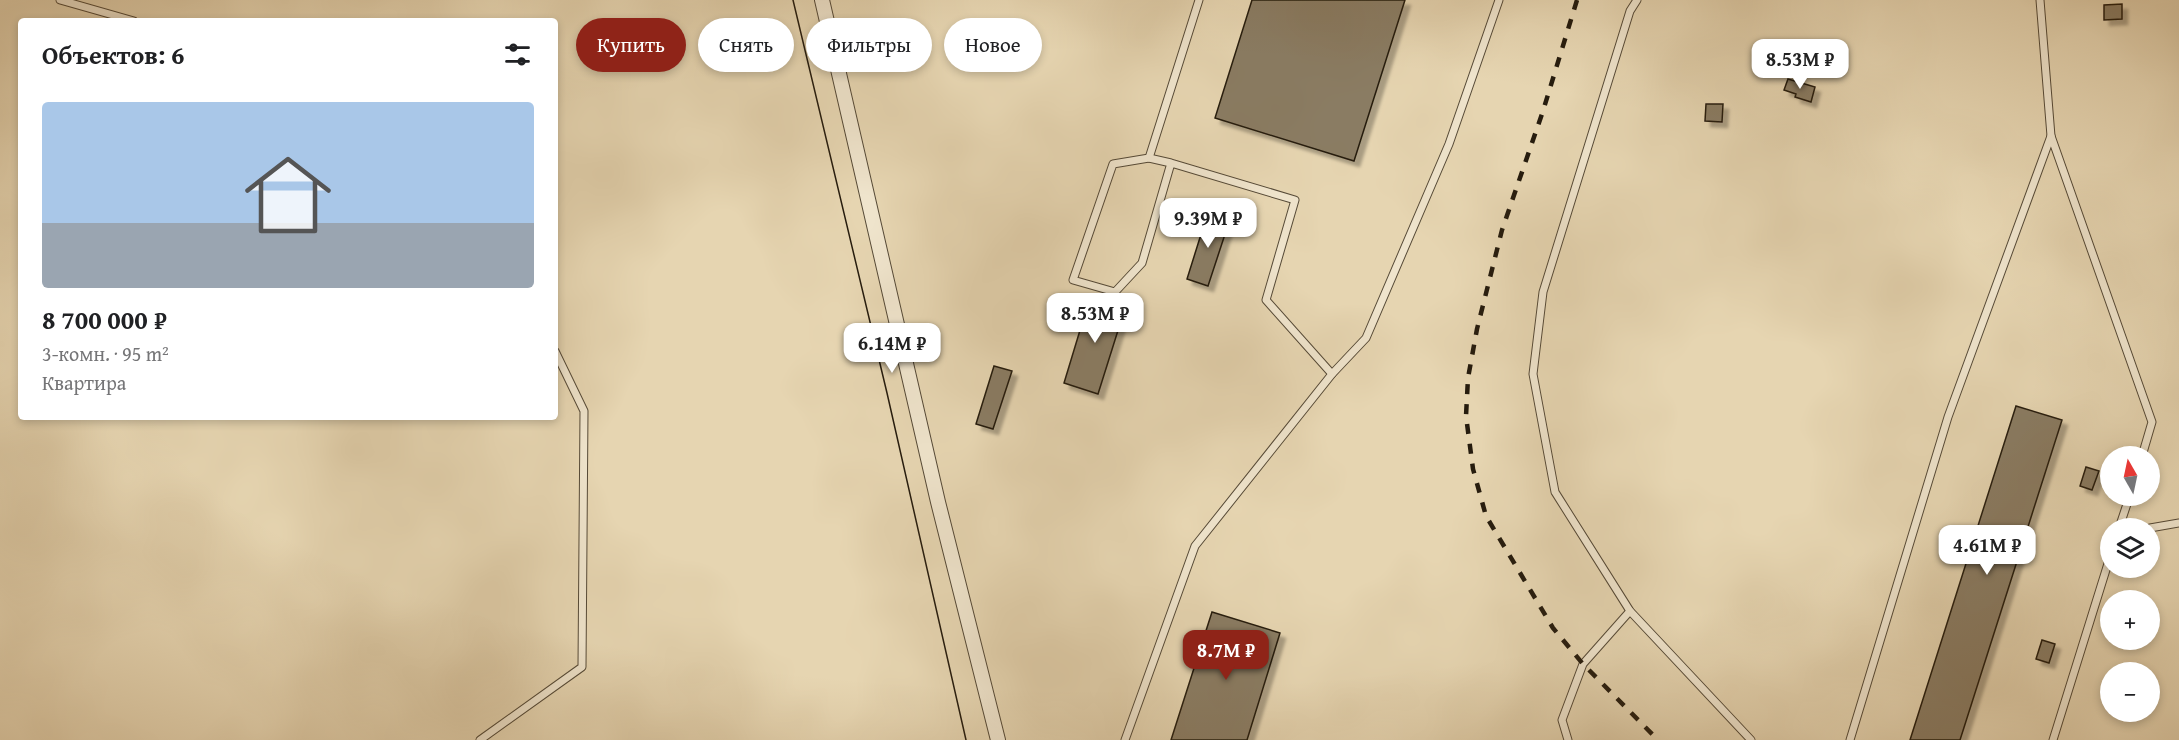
<!DOCTYPE html>
<html lang="ru">
<meta charset="utf-8">
<style>
body{margin:0;font-family:"Gentium Book Plus",serif;background:#f2f2f2;color:#202124;height:100vh;display:flex;flex-direction:column;font-size:22px;white-space:nowrap}
*{box-sizing:border-box;margin:0}
p{font-size:20px;color:#757577}
.icon{flex:none;width:33px;height:33px;fill:none;stroke:currentColor;stroke-width:2;stroke-linecap:round;stroke-linejoin:round}
.map{position:relative;flex:1;overflow:hidden}
.drawer{position:absolute;left:18px;top:18px;width:540px;height:402px;display:flex;flex-direction:column;background:#fff;border-radius:6px;box-shadow:0 3px 9px #0003}
.drawer>*{flex:none}
.guide{position:absolute;left:576px;top:18px;width:570px;height:54px;display:flex;gap:12px}
.needle{width:39px;rotate:351deg}
.buttons{position:absolute;left:2100px;top:446px;display:grid;gap:12px}
.buttons a{display:grid;place-items:center;width:60px;height:60px;border-radius:50%;background:#fff;box-shadow:0 3px 9px #0003;font-size:30px}
.price{position:absolute;translate:-50% -51px;padding:0 14px;border-radius:12px;background:#fff;color:#222;font-size:20px;line-height:39px;filter:drop-shadow(0 2px 3px #0008)}
.price::after{content:'';position:absolute;left:50%;top:36px;width:18px;height:14px;margin-left:-9px;background:inherit;clip-path:polygon(0 0,100% 0,50% 100%)}
.price.active{background:#8f2418;color:#fff}
ul{padding:0;list-style:none}
li{display:grid;align-content:center;gap:12px;height:318px;padding:0 24px}
li span{display:grid;place-items:center;height:186px;border-radius:6px;color:#555}
li>.icon{margin-inline-start:auto}
span .icon{width:108px;height:108px;fill:#fffc;stroke-width:1}
li b{font-size:26px}
h2{display:flex;justify-content:space-between;align-items:center;height:72px;padding:0 24px;font-size:26px}
.tag{padding:0 21px;border-radius:27px;background:#fff;box-shadow:0 3px 9px #0003;font-size:21px;line-height:54px}
.tag.active{background:#8f2418;color:#fff}
.map>svg:first-child{display:block}
.building{fill:#8a7c63;stroke:#261c0e;stroke-width:1.5;filter:url(#shadow)}
.lines{fill:none;stroke-linecap:round;stroke-linejoin:round}
.service-casing{stroke:#564a37;stroke-width:9}
.minor-casing{stroke:#564a37;stroke-width:16}
.service{stroke:#efe4cc;stroke-width:7}
.minor{stroke:#efe4cc;stroke-width:14}
.tram{stroke:#261c0e;stroke-width:1.5}
.rail{stroke:#261c0e;stroke-width:4.5;stroke-dasharray:10 10;stroke-linecap:butt}
</style>
<div class="map">
<svg width="2179" height="740" viewBox="0 0 2179 740">
<defs>
<filter id="shadow"><feDropShadow dx="5.5" dy="5.5" stdDeviation="1.5" flood-color="#0004"/></filter>
</defs>
<rect width="100%" height="100%" fill="#e6d5b1"/>
<filter id="stains"><feTurbulence type="fractalNoise" baseFrequency=".00333" numOctaves="4"/><feColorMatrix values="0 0 0 0 .2 0 0 0 0 .09 0 0 0 0 .02 0 0 0 .5 -.17"/></filter>
<radialGradient id="worn" r=".72"><stop offset=".6" stop-color="#630" stop-opacity="0"/><stop offset="1" stop-color="#630" stop-opacity=".3"/></radialGradient>
<g class="building">
<polygon points="1252,0 1405,0 1354,161 1215,118"/>
<polygon points="2122,4 2122,19 2104,20 2104,5"/>
<polygon points="1788,79 1815,87 1811,102 1795,97 1796,94 1784,90"/>
<polygon points="1706,104 1723,104 1722,122 1705,121"/>
<polygon points="1208,212 1230,219 1208,286 1187,279"/>
<polygon points="1091,294 1126,305 1098,394 1064,383"/>
<polygon points="994,366 1012,371 993,429 976,424"/>
<polygon points="2016,406 2062,420 1960,740 1910,740"/>
<polygon points="2086,467 2099,471 2092,490 2080,486"/>
<polygon points="1212,612 1280,633 1247,740 1171,740"/>
<polygon points="2042,640 2055,644 2049,663 2036,659"/>
</g>
<g class="lines">
<g class="service-casing">
<g id="service">
<polyline points="60,0 134,21"/>
<polyline points="1637,0 1630,11 1543,292 1533,374 1555,492 1630,611 1751,740"/>
<polyline points="2040,0 2051,136 2152,422 2142,456"/>
<polyline points="1149,158 1199,0"/>
<polyline points="1171,163 1142,263 1115,292 1073,280 1113,164 1149,158 1171,163 1295,200 1266,300 1332,374"/>
<polyline points="2119,528 2130,495"/>
<polyline points="2150,528 2179,523"/>
<polyline points="480,740 582,667 584,411 555,351"/>
<polyline points="1125,740 1195,546 1332,374 1366,338 1449,144 1499,0"/>
<polyline points="1568,740 1562,720 1583,664 1630,611"/>
<polyline points="1850,740 1948,417 2051,136"/>
<polyline points="2053,740 2110,557"/>
</g>
</g>
<g class="minor-casing">
<polyline id="minor" points="822,0 938,502 998,740"/>
</g>
<use href="#service" class="service"/>
<use href="#minor" class="minor"/>
<polyline class="tram" points="793,0 887,393 966,740"/>
<polyline class="rail" points="1577,0 1543,111 1502,230 1477,329 1468,378 1466,416 1473,469 1486,516 1553,628 1583,664 1658,740"/>
</g>
<rect width="100%" height="100%" filter="url(#stains)"/>
<rect width="100%" height="100%" fill="url(#worn)"/>
</svg>
<div class="buttons">
<a><svg class="needle" viewBox="-14 -14 28 28"><path d="M0-13l5 13h-10z" fill="#e53935"/><path d="M0 13l5-13h-10z" fill="#757577"/></svg></a>
<a><svg class="icon" aria-label="layers" viewBox="0 0 24 24"><path d="M12 4l9 5-9 5-9-5zM3 14l9 5 9-5"/></svg></a>
<a>+</a>
<a>−</a>
</div>
<b class="price" style="left:1800px;top:90px">8.53M ₽</b>
<b class="price" style="left:1208px;top:249px">9.39M ₽</b>
<b class="price" style="left:1095px;top:344px">8.53M ₽</b>
<b class="price" style="left:892px;top:374px">6.14M ₽</b>
<b class="price" style="left:1987px;top:576px">4.61M ₽</b>
<b class="price active" style="left:1226px;top:681px">8.7M ₽</b>
<div class="guide">
<a class="tag active">Купить</a>
<a class="tag">Снять</a>
<a class="tag">Фильтры</a>
<a class="tag">Новое</a>
</div>
<section class="drawer">
<h2>Объектов: 6<svg class="icon" aria-label="filters" viewBox="0 0 24 24"><path d="M4 7h16M4 17h16"/><circle cx="9" cy="7" r="2"/><circle cx="15" cy="17" r="2"/></svg></h2>
<ul>
<li><span style="background:linear-gradient(#a9c7e8 65%,#9aa5b1 0)"><svg class="icon" aria-label="home" viewBox="0 0 24 24"><path d="M3 11l9-7 9 7M6 9v11h12V9"/></svg></span><div><b>8 700 000 ₽</b><p>3-комн. · 95 m²</p><p>Квартира</p></div></li>
</ul>
</section>
</div>
